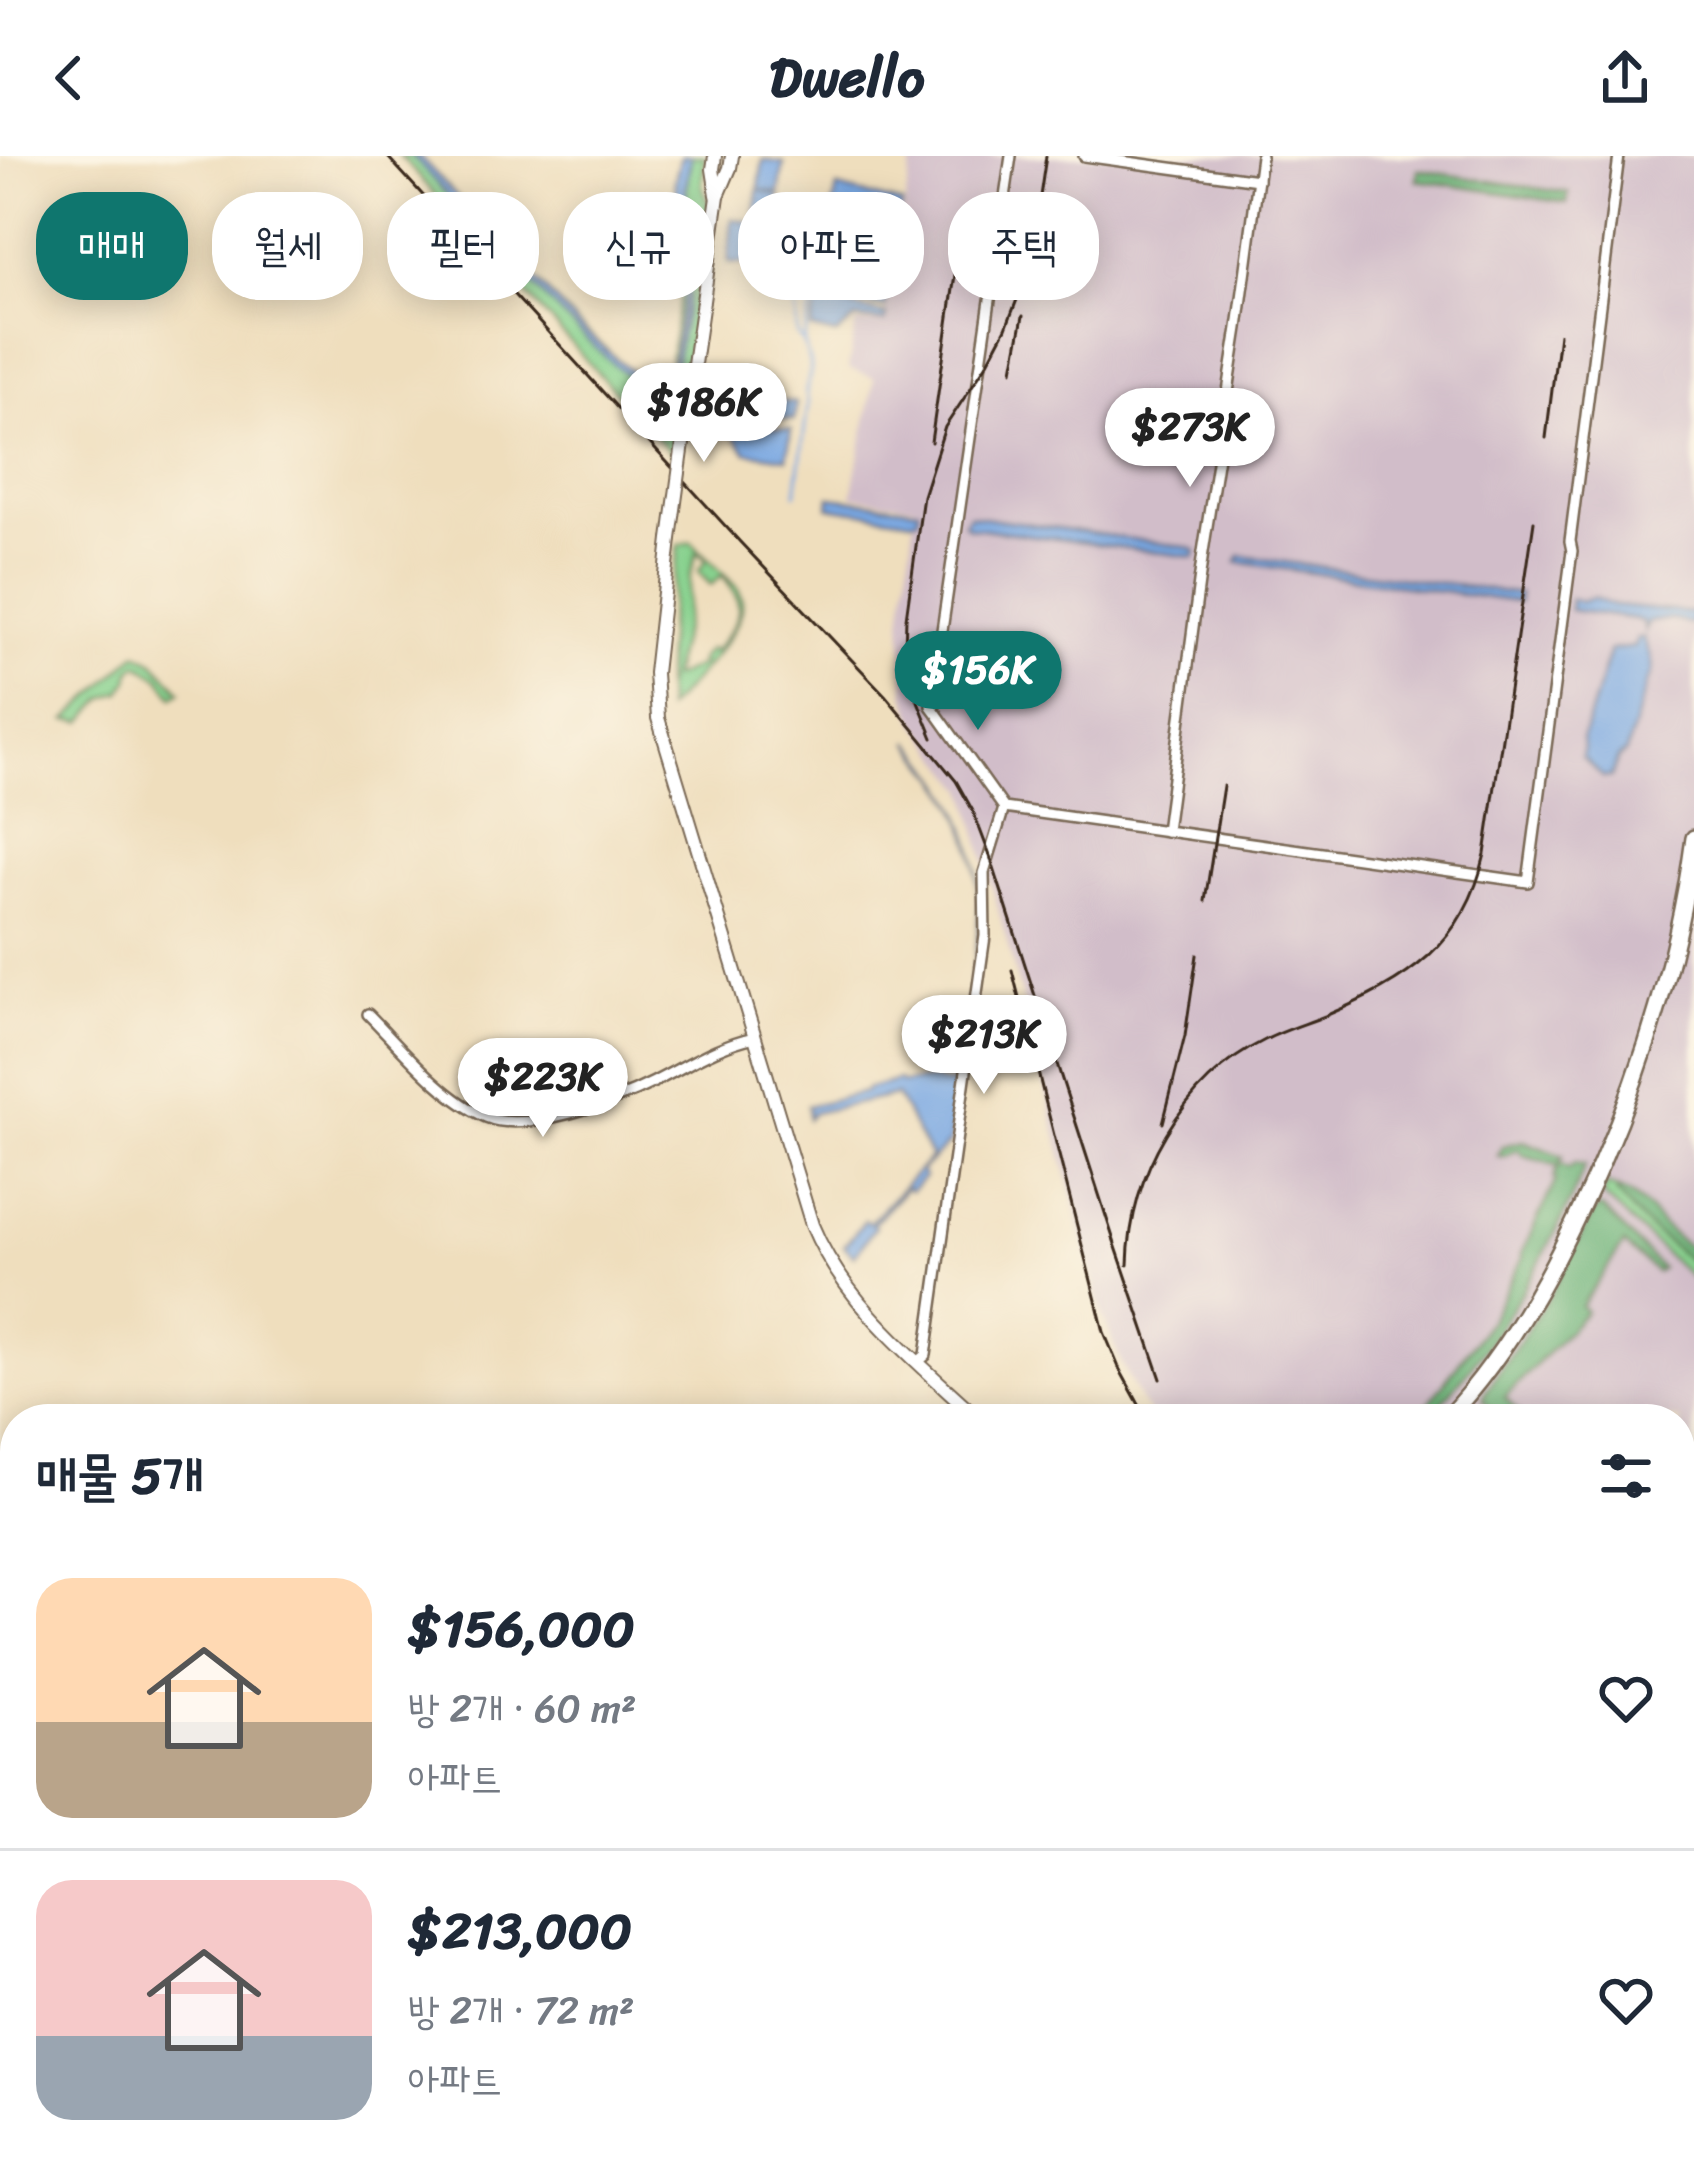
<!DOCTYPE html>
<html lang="ko">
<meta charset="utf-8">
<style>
body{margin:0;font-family:Sriracha,"Poor Story",sans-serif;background:#f2f2f3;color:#1f2937;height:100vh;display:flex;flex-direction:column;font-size:45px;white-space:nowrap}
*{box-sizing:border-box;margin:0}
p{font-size:39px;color:#747a83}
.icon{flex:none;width:66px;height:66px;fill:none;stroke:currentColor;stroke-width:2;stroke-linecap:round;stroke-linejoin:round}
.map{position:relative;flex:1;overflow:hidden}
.side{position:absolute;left:0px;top:1248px;width:1695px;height:768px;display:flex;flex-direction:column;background:#fff;border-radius:48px 48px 0 0;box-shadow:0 6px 30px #0003}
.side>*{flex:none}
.top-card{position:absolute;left:36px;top:36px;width:1623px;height:108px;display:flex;gap:24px}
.price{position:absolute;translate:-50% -102px;padding:0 27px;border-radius:42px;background:#fff;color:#222;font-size:39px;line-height:78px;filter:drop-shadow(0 3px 6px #0008)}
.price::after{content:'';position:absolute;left:50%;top:72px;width:36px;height:27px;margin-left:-18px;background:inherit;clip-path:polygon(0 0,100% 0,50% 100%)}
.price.active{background:#0f766e;color:#fff}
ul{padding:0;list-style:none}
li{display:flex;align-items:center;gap:36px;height:300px;padding:0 36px}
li+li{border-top:3px solid #e0e1e3}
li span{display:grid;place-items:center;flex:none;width:336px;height:240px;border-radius:36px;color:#555}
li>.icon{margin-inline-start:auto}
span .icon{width:144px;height:144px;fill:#fffc;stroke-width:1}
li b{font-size:51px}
h2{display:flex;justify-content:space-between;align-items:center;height:144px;padding:0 36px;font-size:51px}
.pill{padding:0 42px;border-radius:48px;background:#fff;box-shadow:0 6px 30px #0003;font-size:42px;line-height:108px}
.pill.active{background:#0f766e;color:#fff}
header{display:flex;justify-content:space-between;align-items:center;height:156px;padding:0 36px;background:#fff;font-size:54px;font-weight:700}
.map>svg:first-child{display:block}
.industrial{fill:#d1bdc9}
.green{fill:#87d18e;stroke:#617e56;stroke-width:3;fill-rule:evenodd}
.forest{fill:#6db379;stroke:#546e4c;stroke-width:3}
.water{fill:#79a7e2;stroke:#5a6880;stroke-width:3}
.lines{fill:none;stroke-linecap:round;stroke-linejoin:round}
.stream{stroke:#79a7e2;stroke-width:3}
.minor-casing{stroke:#7a6956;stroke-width:14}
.major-casing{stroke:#7a6956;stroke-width:16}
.highway-casing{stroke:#7a6956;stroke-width:20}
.minor{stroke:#fff;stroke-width:9}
.major{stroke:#fff;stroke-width:12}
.highway{stroke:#fff;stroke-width:15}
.rail{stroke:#3b2a1e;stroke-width:3}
.major-bridge-casing{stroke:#7a6956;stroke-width:16;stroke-linecap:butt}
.major-bridge{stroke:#fff;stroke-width:12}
</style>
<header><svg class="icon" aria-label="back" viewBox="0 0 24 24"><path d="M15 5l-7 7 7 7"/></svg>Dwello<svg class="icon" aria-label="share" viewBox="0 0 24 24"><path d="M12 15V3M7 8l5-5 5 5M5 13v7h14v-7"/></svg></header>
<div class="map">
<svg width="1694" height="2016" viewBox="0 0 1694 2016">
<rect width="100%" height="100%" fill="#fcf5e5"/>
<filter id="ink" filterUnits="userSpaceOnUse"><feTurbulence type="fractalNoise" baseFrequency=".00833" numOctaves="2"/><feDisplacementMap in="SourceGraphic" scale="24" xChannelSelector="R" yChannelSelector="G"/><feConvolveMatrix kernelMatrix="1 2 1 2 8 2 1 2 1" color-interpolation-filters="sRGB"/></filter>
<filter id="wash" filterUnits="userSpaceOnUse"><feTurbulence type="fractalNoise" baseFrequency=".004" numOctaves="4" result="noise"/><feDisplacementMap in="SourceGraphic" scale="48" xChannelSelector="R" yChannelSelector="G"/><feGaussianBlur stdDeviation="2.7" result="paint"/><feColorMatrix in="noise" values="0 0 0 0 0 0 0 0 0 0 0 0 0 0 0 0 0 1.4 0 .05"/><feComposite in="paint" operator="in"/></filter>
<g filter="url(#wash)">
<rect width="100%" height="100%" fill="#efdebd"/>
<polygon class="industrial" points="913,0 1694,0 1694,1936 1680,1921 1680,1263 1154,1263 1140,1244 1122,1208 1102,1158 1026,857 966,634 916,567 905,537 902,464 916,350 852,340 874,222 848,213 856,167 884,167"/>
<g class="green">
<polygon points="400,0 412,0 584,181 655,243 678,259 672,298"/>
<polygon points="419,0 579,169 658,239 668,215 691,72 694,85 666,246 582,173"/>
<path d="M691 0H705L702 28 709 52 679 254 671 249 670 236 701 73C678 53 688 26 691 0Z"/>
<path d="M691 386 737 431C742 441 744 449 740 460 733 483 685 536 666 553 663 497 670 444 679 389ZM697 396 706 404 698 416 711 429 722 419C750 451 739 467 713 496L709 493 699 504 701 509 671 522 685 466 690 419Z"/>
<polygon points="137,497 153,505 181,535 174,541 160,522 138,508 131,515 129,524 121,536 104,543 83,566 67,564"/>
<polygon points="1606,1028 1620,1034 1617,1038 1642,1066 1694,1108 1694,1124 1603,1040"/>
<polygon points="998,2001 1143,2001 1150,2015 1178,2009 1166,2016 1055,2016 1037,2009 1029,2016 995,2016"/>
<polygon points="1386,2001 1465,2001 1442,2012 1443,2016 1389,2016"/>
</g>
<g class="forest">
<polygon points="1418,14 1568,37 1567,47 1417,24"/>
<path d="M1523 985 1563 1000 1560 1007 1570 1012 1574 1007 1585 1009C1553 1096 1490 1195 1427 1263H1423L1426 1251 1490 1164 1523 1101 1521 1099 1556 1024 1554 1022 1558 1010 1523 999 1518 994 1503 1001 1498 1000 1502 990Z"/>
<path d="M1620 1034C1650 1044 1664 1080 1694 1093V1108L1642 1066 1617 1038Z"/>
<polygon points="1599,1052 1602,1052 1661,1112 1656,1116 1624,1088 1581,1150 1586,1156 1505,1241 1526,1263 1502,1263 1483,1244 1485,1236 1550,1139 1593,1057"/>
<polygon points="533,2001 656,2001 665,2010 663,2016 526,2016"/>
<polygon points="760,2001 855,2001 864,2016 746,2016"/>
<polygon points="896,2001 998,2001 995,2016 911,2016 909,2013 903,2016"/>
</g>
<g class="water">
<path d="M412 0H419L582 173 665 245 694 85 693 76 676 37 675 24 681 0H691C688 26 677 54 701 72L670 236 671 249 679 254 678 259C595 201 528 124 460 50H453L454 46Z"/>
<polygon points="763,4 784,7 779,37 760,34 780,39 775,72 768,90 758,96 756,104 752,108 728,107 732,63 763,68 759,91 765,68 773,69 754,64"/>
<polygon points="837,32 902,48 898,73 831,58"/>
<polygon points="835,64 887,77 882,97 831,85"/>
<polygon points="830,92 893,106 889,129 825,113"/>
<polygon points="823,120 888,135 885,152 819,137"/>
<polygon points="818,142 887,159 885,166 855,163 836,179 811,173"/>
<polygon points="735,239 796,247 794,264 734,258"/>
<polygon points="737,267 791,274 787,302 746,296 735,281"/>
<polygon points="830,341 919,353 918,362 912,364 829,351"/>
<polygon points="969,359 1191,392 1196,395 1194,401 968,371 964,367"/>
<polygon points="1240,400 1519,438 1518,446 1237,406"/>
<polygon points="1593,442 1614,450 1694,457 1693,468 1668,463 1648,466 1645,475 1643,467 1636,463 1570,454 1571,443 1581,446"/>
<path d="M1637 483H1644C1648 500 1659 509 1647 526L1626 596 1618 602 1611 621H1603L1582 601 1584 592 1582 584 1610 494 1634 491Z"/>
<path d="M910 585C966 647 984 703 979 785L950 986 921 1015 924 1021 911 1035 906 1032 873 1068 875 1071 854 1100 844 1090 865 1064 869 1067 931 1001 896 939 813 957 808 962 807 950 865 936 866 933 899 924 902 927 931 923 949 928 958 915C968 822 1001 735 954 646 942 624 924 604 910 585Z"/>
<path d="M978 851 997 852 1007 858C1005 879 1012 897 1008 917L1001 914 982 916 993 905 987 884C997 875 992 864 988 854Z"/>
</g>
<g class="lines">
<g class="stream">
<polyline points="749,109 775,139 790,142 796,150 797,179 804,187 811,213 806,235 808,248 796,337"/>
<polyline points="804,185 831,58"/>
<polyline points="0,1615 15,1596"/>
<polyline points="0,1748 13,1769"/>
<polyline points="144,2016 151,2001"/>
</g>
</g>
</g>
<g filter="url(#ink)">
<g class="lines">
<g class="minor-casing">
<g id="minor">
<polyline points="1011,0 931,550 937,558 1004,652 1528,726 1572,395 1570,385 1619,0"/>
<polyline points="1084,0 1258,24"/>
<polyline points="1166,675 1203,396 1238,172 1261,0"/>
<path d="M368 858C401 891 442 942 486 961 525 978 617 945 654 926 688 909 717 889 755 881"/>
<polyline points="919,1205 926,1199 985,780 984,717 1004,652"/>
<polyline points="1680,1927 1694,1940"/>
</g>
</g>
<g class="major-casing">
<g id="major">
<polyline points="715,0 713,13 717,39"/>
<polyline points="691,229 718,40 730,12 732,0"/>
<path d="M670 383 655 517 658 562 812 1069C845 1149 917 1205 979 1263"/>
</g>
</g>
<g class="highway-casing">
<g id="highway">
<path d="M1446 1263C1515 1190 1562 1097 1602 1006 1647 901 1679 795 1694 682"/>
<polyline points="728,2016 743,2001"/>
</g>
</g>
<use href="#minor" class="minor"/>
<use href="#major" class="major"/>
<use href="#highway" class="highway"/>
<g class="rail">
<polyline points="387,0 740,386 885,539 956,625 973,655 990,700 1115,1088 1161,1223"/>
<polyline points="1031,101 1046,0"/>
<polyline points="1013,214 1023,160"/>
<polyline points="1546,282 1559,178"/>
<polyline points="931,286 958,98"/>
<polyline points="933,582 913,533 905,494 906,462 923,340 945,271 988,206 1006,172 1023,128 1032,87"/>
<polyline points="1205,745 1223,630"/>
<polyline points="1012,814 1104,1176 1120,1214 1147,1263"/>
<polyline points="1163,967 1185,880 1197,799"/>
<path d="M1128 1109C1130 1018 1182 925 1265 884 1284 874 1305 868 1325 860 1407 825 1464 790 1485 698L1534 365"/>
<polyline points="1680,1501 1694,1485"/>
<polyline points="1680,1722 1694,1742"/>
<polyline points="1680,1775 1694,1783"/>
</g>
<g class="major-bridge-casing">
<polyline id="major-bridge" points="670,383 691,229"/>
</g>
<use href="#major-bridge" class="major-bridge"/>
</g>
</g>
</svg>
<b class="price" style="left:704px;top:309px">$186K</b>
<b class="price" style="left:1190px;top:334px">$273K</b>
<b class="price active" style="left:978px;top:577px">$156K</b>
<b class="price" style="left:984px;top:941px">$213K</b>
<b class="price" style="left:543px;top:984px">$223K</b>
<div class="top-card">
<a class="pill active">매매</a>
<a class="pill">월세</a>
<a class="pill">필터</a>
<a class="pill">신규</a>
<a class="pill">아파트</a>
<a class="pill">주택</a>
</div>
<section class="side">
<h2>매물 5개<svg class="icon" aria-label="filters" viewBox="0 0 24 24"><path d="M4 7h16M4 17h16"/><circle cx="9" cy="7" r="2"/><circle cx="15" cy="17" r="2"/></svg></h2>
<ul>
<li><span style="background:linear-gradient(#ffd9b3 60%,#b9a48a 0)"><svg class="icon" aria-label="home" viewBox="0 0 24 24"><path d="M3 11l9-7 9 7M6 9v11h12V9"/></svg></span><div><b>$156,000</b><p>방 2개 · 60 m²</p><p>아파트</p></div><svg class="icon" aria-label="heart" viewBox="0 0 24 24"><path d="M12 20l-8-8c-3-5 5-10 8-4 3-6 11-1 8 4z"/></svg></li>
<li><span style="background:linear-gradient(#f6c9c9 65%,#9aa5b1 0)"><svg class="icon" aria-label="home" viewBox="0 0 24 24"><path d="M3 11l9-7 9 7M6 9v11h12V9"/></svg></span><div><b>$213,000</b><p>방 2개 · 72 m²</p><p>아파트</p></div><svg class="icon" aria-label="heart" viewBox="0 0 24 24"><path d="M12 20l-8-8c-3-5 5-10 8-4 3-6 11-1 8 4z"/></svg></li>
</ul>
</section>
</div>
